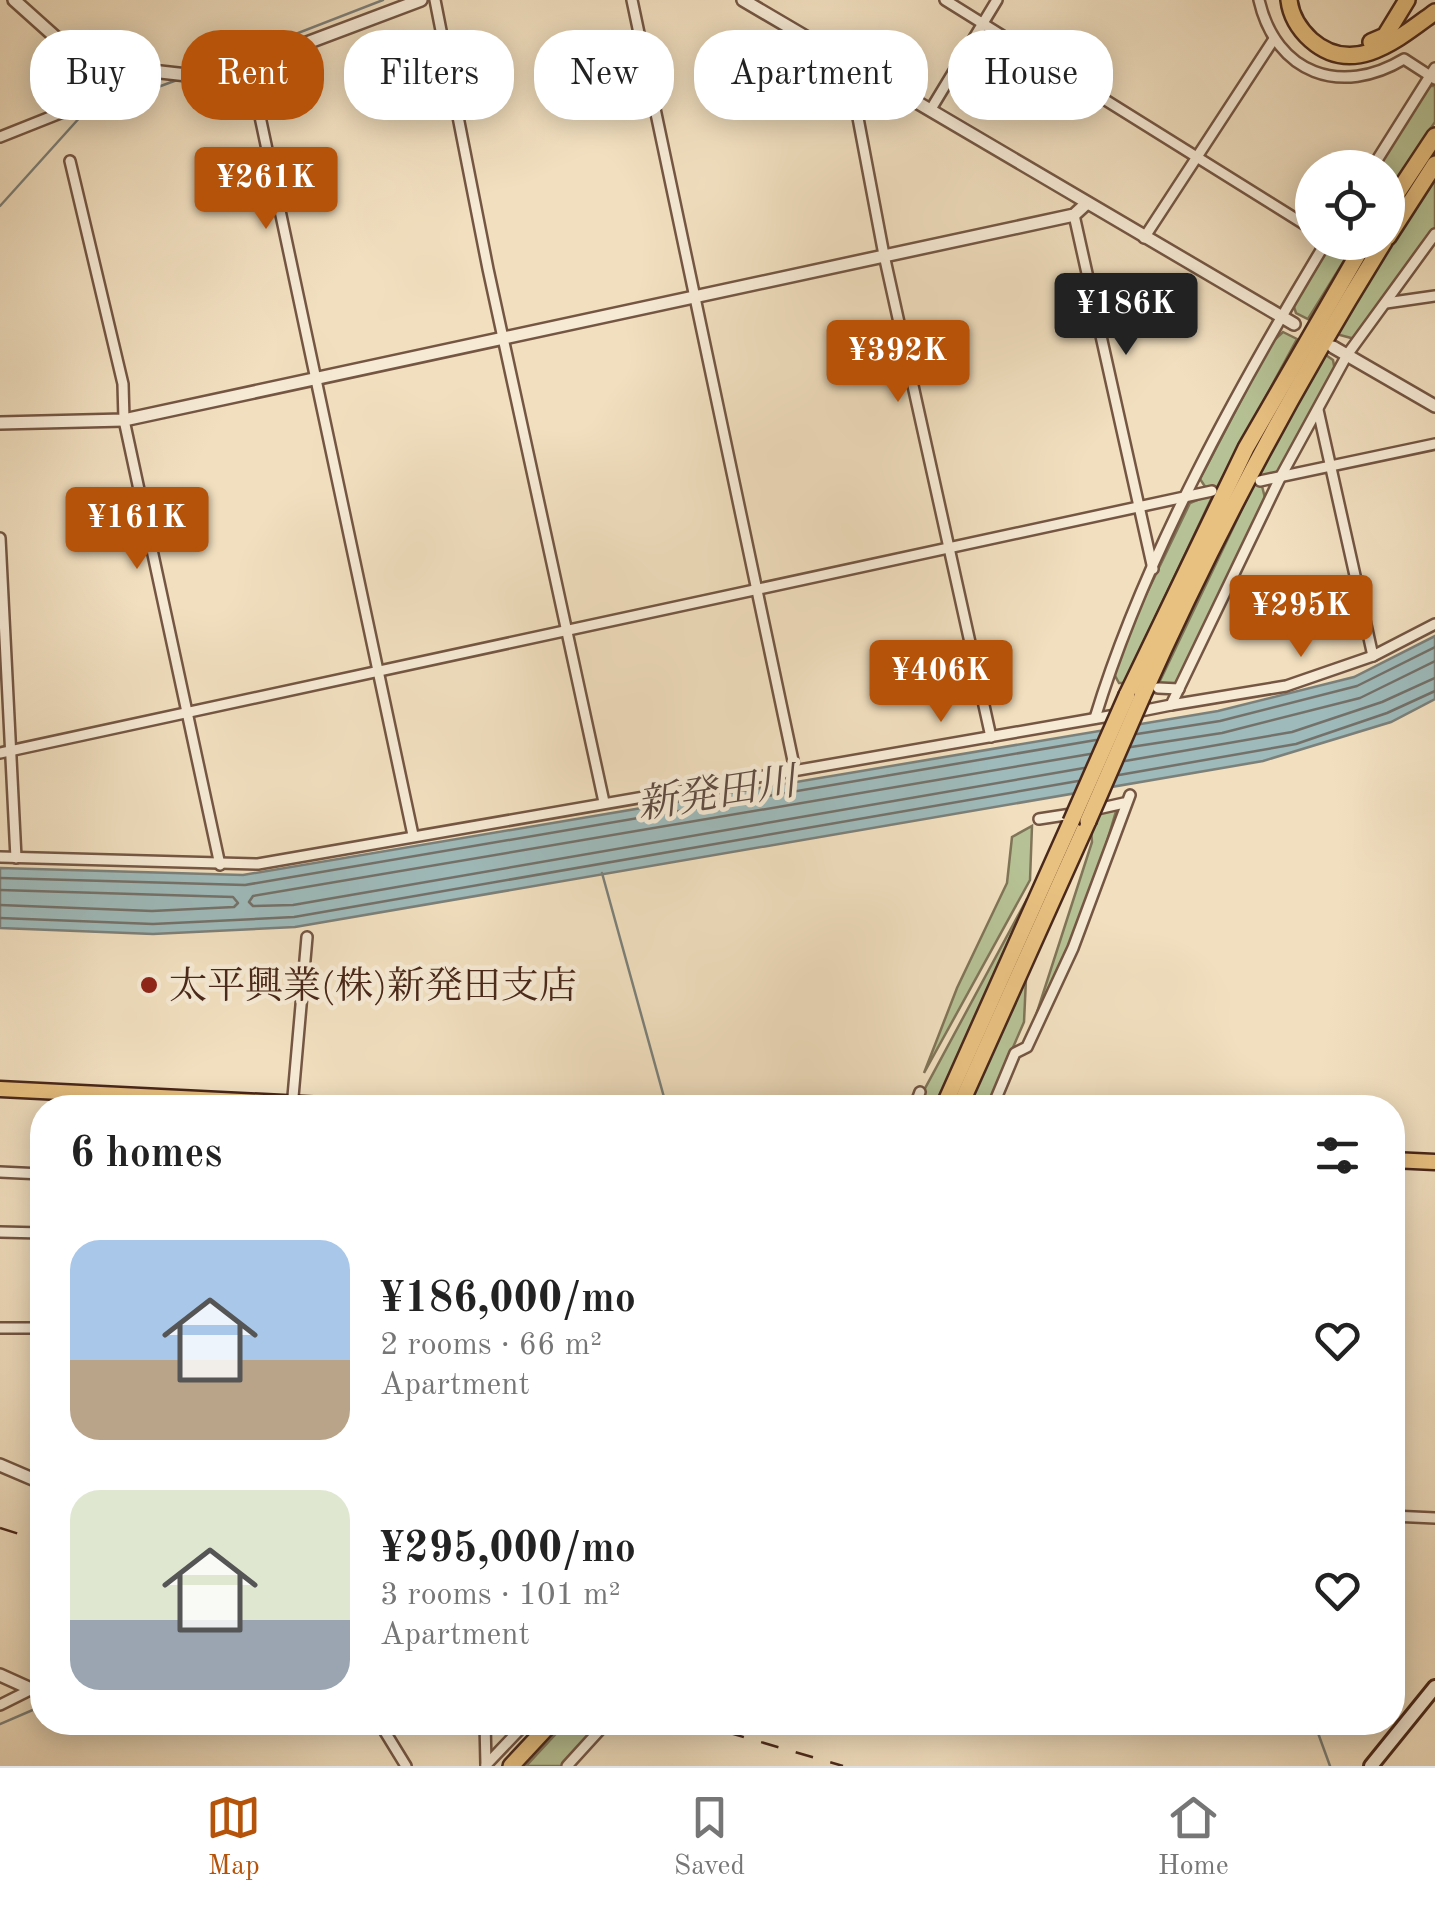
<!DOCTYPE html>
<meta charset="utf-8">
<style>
body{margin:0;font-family:"Old Standard TT","Noto Serif JP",serif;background:#f2f2f2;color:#222;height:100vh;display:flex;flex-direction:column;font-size:38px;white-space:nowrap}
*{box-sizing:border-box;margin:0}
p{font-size:32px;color:#767676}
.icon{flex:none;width:55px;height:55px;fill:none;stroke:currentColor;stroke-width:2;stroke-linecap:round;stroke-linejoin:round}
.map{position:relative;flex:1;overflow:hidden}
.drawer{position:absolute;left:30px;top:1095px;width:1375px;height:640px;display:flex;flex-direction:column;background:#fff;border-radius:40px;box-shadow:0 5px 25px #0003}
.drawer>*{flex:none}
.banner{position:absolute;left:30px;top:30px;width:1375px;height:90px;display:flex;gap:20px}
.controls{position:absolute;left:1295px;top:150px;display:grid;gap:20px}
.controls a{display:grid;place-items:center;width:110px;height:110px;border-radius:50%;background:#fff;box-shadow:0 5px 25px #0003;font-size:50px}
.price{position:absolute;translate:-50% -85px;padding:0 22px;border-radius:10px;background:#b45309;color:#fff;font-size:32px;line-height:65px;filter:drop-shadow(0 2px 5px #0008)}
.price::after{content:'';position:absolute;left:50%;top:60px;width:30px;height:22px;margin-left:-15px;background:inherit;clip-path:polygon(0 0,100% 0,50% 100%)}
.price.selected{background:#222;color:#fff}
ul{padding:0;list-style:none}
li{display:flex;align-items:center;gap:30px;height:250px;padding:0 40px}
li span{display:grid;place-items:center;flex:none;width:280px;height:200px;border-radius:30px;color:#555}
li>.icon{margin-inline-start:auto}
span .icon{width:120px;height:120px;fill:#fffc;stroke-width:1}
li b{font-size:42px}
h2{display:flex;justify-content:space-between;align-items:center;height:120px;padding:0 40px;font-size:42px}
.pill{padding:0 35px;border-radius:40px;background:#fff;box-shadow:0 5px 25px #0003;font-size:35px;line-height:90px}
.pill.selected{background:#b45309;color:#fff}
.tab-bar{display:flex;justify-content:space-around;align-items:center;height:140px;border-top:2px solid #e0e0e0;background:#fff;font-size:28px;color:#767676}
.tab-bar a{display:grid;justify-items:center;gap:5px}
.tab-bar .selected{color:#b45309}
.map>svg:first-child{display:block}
.green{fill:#b6c295;stroke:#807558;stroke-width:2.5}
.water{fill:#9ebaba;stroke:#7c807a;stroke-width:2.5}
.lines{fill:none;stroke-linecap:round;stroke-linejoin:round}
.shore{stroke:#74716a;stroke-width:2.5}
.stream{stroke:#7c807a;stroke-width:2.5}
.minor-casing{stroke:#745643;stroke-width:14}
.tertiary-casing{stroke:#745643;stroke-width:16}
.secondary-casing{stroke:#4a281a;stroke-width:18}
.primary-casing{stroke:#4a281a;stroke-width:19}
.motorway-casing{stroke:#4a281a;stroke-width:20}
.minor{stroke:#f6ead5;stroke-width:9}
.tertiary{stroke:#f6ead5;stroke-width:11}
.secondary{stroke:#f6ead5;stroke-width:12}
.primary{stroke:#e8c080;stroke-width:14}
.motorway{stroke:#e8c080;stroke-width:15}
.rail{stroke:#4a281a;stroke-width:2.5;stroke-dasharray:18 18;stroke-linecap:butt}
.motorway-bridge-casing{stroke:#4a281a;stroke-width:20;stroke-linecap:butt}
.motorway-bridge{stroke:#e8c080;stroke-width:15}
.poi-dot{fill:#8f2418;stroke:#f6ead5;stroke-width:4}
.labels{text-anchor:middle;stroke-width:9;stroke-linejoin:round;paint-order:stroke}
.poi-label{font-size:38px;fill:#4a281a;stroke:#f6ead5;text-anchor:start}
.water-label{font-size:40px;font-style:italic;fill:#5f4c42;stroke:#f6ead5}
</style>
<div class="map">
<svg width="1435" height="1766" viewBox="0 0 1435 1766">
<rect width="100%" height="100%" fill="#f1dfbf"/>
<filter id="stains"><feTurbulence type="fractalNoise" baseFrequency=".002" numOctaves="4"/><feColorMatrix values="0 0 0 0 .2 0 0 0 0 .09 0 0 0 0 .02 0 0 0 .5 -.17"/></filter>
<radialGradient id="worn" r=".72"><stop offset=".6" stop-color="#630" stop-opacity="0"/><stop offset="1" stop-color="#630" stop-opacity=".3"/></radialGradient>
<g class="green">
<polygon points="1425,86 1435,86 1435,122 1388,192 1388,168 1373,168"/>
<polygon points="1435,174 1435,228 1355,339 1336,334"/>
<polygon points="1327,243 1355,243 1308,319 1296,313 1292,301"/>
<polygon points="1283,332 1297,339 1216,489 1208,491 1200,479 1271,343"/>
<polygon points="1323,353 1333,360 1335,371 1277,474 1255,481"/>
<polygon points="1261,482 1266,502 1174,687 1158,685 1254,484"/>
<polygon points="1214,493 1124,683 1119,683 1113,672 1120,649 1190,503"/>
<polygon points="1117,808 1086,911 1028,1040 1092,842 1091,828 1099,813"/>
<polygon points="1032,826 1030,880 924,1073 957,988 1007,883 1012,837"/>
<polygon points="1027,899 936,1107 925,1107 922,1094"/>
<polygon points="1026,979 1024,1022 987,1107 966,1108"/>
<polygon points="566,1723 600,1723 562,1766 526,1766"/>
</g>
<polygon class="water" points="1435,636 1435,699 1391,722 1263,761 295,927 153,934 0,928 0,868 243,875 1218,711 1354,677"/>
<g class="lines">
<g class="shore">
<polyline points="1137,734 1220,721 1357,686 1435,647"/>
<polyline points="1131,747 1222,733 1360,698 1435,661"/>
<polyline points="1125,761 1292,732 1382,702 1435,678"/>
<polyline points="1084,768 293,905 253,906 249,902 253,896 1090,754"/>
<polyline points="1119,775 1296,744 1387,713 1435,691"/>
<polyline points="0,878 245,885 1096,740"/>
<polyline points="0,890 233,897 238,903 234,907 152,911 0,905"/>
<polyline points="0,918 153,924 294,917 1078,781"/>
</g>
<g class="stream">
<polyline points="203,70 383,0"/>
<polyline points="0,206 82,115 177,80"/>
<polyline points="602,873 667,1108"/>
<polyline points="1314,1722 1330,1766"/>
<polyline points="0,1724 42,1706"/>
</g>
<g class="minor-casing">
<g id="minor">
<polyline points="435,0 488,269 604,802"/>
<polyline points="632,0 795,770"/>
<polyline points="945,0 1312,229"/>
<path d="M1259 0C1276 74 1341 97 1404 59L1435 79"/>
<polyline points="847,60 884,255 991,737"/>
<polyline points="252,79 413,835"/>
<polyline points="931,109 997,0"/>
<polyline points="0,137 73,108 75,92 62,43"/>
<polyline points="70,161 123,384 124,420 220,865"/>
<polyline points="1372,168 1435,68"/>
<polyline points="1074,215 1153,569"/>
<polyline points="1144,238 1274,39"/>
<polyline points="1386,303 1435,296"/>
<polyline points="1318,410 1373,656"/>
<polyline points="1260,481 1435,444"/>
<polyline points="0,538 16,858"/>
<polyline points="1158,688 1179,689"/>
<polyline points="1171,705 1286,686 1373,656 1435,624"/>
<polyline points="1136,712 1171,705 1281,476 1347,355 1435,234"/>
<path d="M1095 718C1144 557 1239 386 1326 242"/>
<polyline points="0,753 1212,491"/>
<polyline points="1093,810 1124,803"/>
<polyline points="1039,819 1078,813"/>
<polyline points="0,857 258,864 1121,714"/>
<polyline points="292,1108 307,937"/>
<polyline points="914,1108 920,1092"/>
<polyline points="992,1108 1015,1053 1027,1047 1073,948 1130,795"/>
<polyline points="0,1172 42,1174"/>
<polyline points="0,1232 42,1233"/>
<polyline points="0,1328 42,1328"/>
<polyline points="1392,1516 1435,1518"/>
<polyline points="0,1705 42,1684"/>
<polyline points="379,1722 406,1766"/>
<polyline points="485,1722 486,1765"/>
<polyline points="633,1722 637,1724"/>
<polyline points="486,1765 527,1722"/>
<polyline points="567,1766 607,1722"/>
</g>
</g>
<g class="tertiary-casing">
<g id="tertiary">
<polyline points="14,0 62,43 125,68 196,76 235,70 421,0"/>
<polyline points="743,0 1294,324"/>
<polyline points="1333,347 1435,406"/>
<polyline points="0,423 124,420 1074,215 1087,203"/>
<polyline points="0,1465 42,1483"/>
<polyline points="0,1675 31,1689"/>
</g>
</g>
<g class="secondary-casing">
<polyline id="secondary" points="1371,1766 1435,1687"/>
</g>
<g class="primary-casing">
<g id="primary">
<polyline points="0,1089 383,1108"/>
<polyline points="1392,1160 1435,1162"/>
</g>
</g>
<g class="motorway-casing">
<g id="motorway">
<path d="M1289 0C1291 17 1299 29 1311 40 1354 78 1399 38 1435 12"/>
<polyline points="1371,42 1385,36 1407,0"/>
<polyline points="1388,207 1435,136"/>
<polyline points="1388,237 1435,164"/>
<polyline points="1127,695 1246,448 1365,242"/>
<path d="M1142 697C1212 540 1293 388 1384 242"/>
<polyline points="943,1108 1071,822"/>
<polyline points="959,1108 1088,821"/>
<polyline points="511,1766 552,1722"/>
</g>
</g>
<use href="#minor" class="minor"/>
<use href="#tertiary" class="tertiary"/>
<use href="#secondary" class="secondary"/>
<use href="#primary" class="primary"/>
<use href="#motorway" class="motorway"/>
<g class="rail">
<polyline points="0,1528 42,1541"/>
<polyline points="692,1722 843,1766"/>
</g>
<g class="motorway-bridge-casing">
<g id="motorway-bridge">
<polyline points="1088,821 1142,697"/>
<polyline points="1071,822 1127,695"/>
</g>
</g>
<use href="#motorway-bridge" class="motorway-bridge"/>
</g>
<circle class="poi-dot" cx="149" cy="985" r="10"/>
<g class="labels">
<g class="poi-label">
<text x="169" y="998">太平興業(株)新発田支店</text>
</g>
<g class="water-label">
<text transform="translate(716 792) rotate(-9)" y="14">新発田川</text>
</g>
</g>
<rect width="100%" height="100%" filter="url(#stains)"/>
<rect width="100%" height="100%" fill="url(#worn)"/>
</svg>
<div class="controls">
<a><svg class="icon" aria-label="locate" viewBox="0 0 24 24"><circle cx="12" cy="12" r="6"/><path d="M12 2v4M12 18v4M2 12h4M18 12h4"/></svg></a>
</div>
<b class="price" style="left:266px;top:232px">¥261K</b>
<b class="price selected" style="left:1126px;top:358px">¥186K</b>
<b class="price" style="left:898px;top:405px">¥392K</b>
<b class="price" style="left:137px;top:572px">¥161K</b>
<b class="price" style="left:1301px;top:660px">¥295K</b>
<b class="price" style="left:941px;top:725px">¥406K</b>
<div class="banner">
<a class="pill">Buy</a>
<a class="pill selected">Rent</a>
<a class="pill">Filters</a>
<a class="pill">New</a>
<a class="pill">Apartment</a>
<a class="pill">House</a>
</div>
<section class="drawer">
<h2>6 homes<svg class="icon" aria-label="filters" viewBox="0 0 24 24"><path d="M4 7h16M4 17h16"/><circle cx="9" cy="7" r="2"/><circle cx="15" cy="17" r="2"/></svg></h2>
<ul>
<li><span style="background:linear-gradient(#a9c7e8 60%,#b9a48a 0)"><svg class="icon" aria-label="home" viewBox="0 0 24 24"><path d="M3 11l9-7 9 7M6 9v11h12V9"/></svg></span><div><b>¥186,000/mo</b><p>2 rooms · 66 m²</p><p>Apartment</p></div><svg class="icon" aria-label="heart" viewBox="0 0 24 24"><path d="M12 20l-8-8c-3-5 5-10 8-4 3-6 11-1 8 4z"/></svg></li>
<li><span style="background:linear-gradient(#dfe7d0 65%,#9aa5b1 0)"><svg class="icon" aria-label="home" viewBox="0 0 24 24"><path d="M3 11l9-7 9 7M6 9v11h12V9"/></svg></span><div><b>¥295,000/mo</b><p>3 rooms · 101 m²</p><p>Apartment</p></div><svg class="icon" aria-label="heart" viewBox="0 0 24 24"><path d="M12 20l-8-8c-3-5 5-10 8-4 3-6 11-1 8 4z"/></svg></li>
</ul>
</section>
</div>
<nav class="tab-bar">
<a class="selected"><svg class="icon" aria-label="map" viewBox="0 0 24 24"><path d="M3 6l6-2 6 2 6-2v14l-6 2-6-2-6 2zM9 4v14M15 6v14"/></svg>Map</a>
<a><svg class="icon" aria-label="saved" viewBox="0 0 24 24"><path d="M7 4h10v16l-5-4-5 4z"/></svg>Saved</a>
<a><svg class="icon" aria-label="home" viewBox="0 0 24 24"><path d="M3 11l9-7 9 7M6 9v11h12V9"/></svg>Home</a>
</nav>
